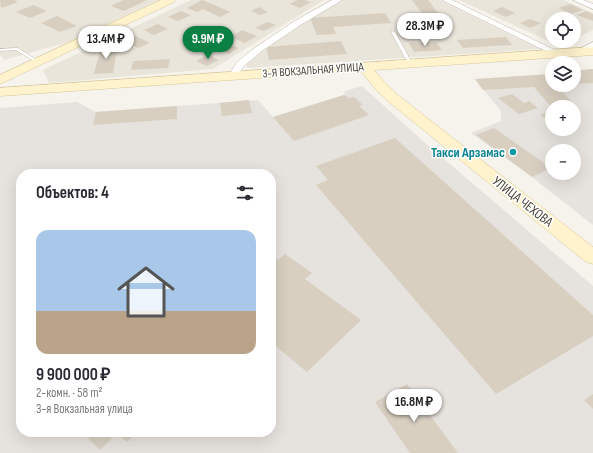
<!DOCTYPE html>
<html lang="ru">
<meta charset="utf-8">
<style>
body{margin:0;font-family:"Sofia Sans Condensed",sans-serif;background:#f7f7f7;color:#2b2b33;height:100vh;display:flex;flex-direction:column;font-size:15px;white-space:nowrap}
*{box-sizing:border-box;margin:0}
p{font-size:13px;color:#7c7c81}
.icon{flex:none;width:22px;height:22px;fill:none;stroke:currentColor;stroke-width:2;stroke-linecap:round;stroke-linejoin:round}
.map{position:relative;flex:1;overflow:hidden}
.details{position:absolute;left:16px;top:169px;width:260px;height:268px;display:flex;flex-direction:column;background:#fff;border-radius:16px;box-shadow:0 4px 16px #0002}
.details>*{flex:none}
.fabs{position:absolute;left:545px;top:12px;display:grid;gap:8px}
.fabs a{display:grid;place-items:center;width:36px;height:36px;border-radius:50%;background:#fff;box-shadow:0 4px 16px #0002;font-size:20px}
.price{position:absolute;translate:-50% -34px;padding:0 9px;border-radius:14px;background:#fff;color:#222;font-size:13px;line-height:26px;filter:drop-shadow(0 1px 2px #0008)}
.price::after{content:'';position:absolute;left:50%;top:24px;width:12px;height:9px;margin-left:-6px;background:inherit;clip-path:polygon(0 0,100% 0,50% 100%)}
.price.selected{background:#0b8043;color:#fff}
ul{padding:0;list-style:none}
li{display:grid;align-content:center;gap:8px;height:212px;padding:0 20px}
li span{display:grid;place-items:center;height:124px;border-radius:12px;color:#555}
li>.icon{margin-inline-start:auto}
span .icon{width:72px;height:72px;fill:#fffc;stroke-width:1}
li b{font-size:17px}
h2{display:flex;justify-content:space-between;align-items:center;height:48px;padding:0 20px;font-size:17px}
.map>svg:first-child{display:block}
.residential{fill:#eae5da}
.industrial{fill:#e6e2dd;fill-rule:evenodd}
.building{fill:#d8cfc1}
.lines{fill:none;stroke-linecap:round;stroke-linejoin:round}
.lane-casing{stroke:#c2bbae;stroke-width:1}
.street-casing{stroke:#c2bbae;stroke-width:1}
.secondary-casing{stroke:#d6c79b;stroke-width:1}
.lane{fill:#fff;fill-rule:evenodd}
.street{fill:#fff;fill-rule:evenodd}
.secondary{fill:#fff3cd;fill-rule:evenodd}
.culture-dot{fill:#0f9aa8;stroke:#fff;stroke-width:1.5}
.labels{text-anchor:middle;stroke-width:3;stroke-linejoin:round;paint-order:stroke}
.far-street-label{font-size:12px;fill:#4b4439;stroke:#fff}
.culture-label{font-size:14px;font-weight:bold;fill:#0d838f;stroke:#fff;text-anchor:end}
.street-label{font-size:14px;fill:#4b4439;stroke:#fff}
</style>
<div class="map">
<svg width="593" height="453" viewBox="0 0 593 453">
<rect width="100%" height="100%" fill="#f6f3ec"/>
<g class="residential">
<polygon points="0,0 158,0 69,42 4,60 0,55"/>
<polygon points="191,0 324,0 213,69 49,83 43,70"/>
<polygon points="343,0 439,0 539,49 248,68 244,61 310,19"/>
<polygon points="459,0 563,0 593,13 593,30 574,39 574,19 552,19 552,41 570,41 559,46"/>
</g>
<g class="industrial">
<path d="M593 69V225L532 177 471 133 501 121V111L475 79 552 74V85H574V71ZM552 107H574V129H552ZM552 151H574V173H552Z"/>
<path d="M362 86 425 143 593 286V453H0V108L77 102 96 112 258 100 273 117 344 95 345 91ZM21 174H271V432H21Z"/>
</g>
<g class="building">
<polygon points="0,0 14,0 18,2 1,8"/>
<polygon points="123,0 147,0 124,11 111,6"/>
<polygon points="202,0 217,6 230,12 220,17 203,9 197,12 187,8"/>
<polygon points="297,0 305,0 311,2 300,8 290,4"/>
<polygon points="412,0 428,0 452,31 436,32"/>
<polygon points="570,4 583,10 571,14 559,8"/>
<polygon points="33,5 47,11 30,18 16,12"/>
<polygon points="259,7 268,12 260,15 251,11"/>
<polygon points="502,7 515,13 506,17 493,11"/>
<polygon points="181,11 191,15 178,21 168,17"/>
<polygon points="586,11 593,14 593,21 577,15"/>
<polygon points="385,13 391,23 333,27 336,34 317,35 310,18"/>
<polygon points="57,16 77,26 60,32 41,23"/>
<polygon points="530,19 541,23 530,28 520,23"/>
<polygon points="268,22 276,25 264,31 255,28"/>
<polygon points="158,24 168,29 154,35 144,30"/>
<polygon points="242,30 257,36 245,43 230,37"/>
<polygon points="133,35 142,39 150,43 138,48 122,41"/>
<polygon points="506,37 512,45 463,48 457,40"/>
<polygon points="341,41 347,54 269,60 266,47"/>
<polygon points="436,42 442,50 414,52 409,43"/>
<polygon points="229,44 239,48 229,54 219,49"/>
<polygon points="118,45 113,73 94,74 101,46"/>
<polygon points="208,55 219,60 207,66 196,61"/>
<polygon points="170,59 168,68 131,70 133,61"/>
<polygon points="593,69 593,83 574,84 574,71"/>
<polygon points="552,74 552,85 557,85 575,106 552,107 552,108 534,87 483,90 475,79"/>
<polygon points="512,94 524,103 529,101 538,108 519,114 498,98"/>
<polygon points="344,95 349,98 354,97 363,105 359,106 369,115 294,141 273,117"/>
<polygon points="249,100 252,113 222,116 220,103"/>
<polygon points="177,106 177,119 93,125 96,112"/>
<polygon points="552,110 552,123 540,115"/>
<polygon points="494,128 551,168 532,177 476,135"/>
<polygon points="395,138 593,315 593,336 496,394 316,185 328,180 316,166"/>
<polygon points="271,254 278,260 285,254 312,273 305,279 361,320 307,372 271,342"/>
<polygon points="407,384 458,453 410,453 375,402"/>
<polygon points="593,394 593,409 584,400"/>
<polygon points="93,432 138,432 127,442 117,433 100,450 87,437"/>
</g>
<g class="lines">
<g class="lane-casing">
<g id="lane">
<polygon points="392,31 395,32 412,63 411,64 408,63 391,32"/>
<polygon points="17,48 18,48 40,62 37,63 16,50 0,51 0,49"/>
</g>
</g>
<g class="street-casing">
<g id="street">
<polygon points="332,0 342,0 299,26 262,51 244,66 237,77 231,77 229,75 237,62 256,47 293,22"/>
<polygon points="442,0 452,0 563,54 562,56 556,56"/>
<polygon points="573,0 583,0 593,4 593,9"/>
<polygon points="593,42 593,48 578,55 574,52"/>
</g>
</g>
<g class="secondary-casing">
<g id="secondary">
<polygon points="161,0 175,0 174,2 0,84 0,75"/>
<polygon points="593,47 593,55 374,70 387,85 399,96 593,247 593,264 586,262 389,102 377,91 361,71 0,96 0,88"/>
</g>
</g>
<use href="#lane" class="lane"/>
<use href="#street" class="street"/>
<use href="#secondary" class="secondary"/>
</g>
<circle class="culture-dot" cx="513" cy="152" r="4"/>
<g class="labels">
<g class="far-street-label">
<text transform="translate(313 70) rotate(-4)" y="4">3-Я ВОКЗАЛЬНАЯ УЛИЦА</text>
</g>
<g class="culture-label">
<text x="505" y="157">Такси Арзамас</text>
</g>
<g class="street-label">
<text transform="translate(523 201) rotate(38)" y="5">УЛИЦА ЧЕХОВА</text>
</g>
</g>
</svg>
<div class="fabs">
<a><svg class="icon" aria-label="locate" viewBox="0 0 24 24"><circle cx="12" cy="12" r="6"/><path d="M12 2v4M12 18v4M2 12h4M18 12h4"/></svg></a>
<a><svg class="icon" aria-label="layers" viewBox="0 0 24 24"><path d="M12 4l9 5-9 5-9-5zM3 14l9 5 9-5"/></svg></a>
<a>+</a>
<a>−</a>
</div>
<b class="price" style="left:425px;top:47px">28.3M ₽</b>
<b class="price" style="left:106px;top:60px">13.4M ₽</b>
<b class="price selected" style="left:208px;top:60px">9.9M ₽</b>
<b class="price" style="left:414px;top:423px">16.8M ₽</b>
<section class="details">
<h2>Объектов: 4<svg class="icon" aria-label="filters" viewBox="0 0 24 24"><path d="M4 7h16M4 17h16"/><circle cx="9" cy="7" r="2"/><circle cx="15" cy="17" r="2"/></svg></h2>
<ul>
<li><span style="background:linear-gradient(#a9c7e8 65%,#b9a48a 0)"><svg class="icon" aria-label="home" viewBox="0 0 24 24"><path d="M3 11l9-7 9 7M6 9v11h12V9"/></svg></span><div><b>9 900 000 ₽</b><p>2-комн. · 58 m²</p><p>3-я Вокзальная улица</p></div></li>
</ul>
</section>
</div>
